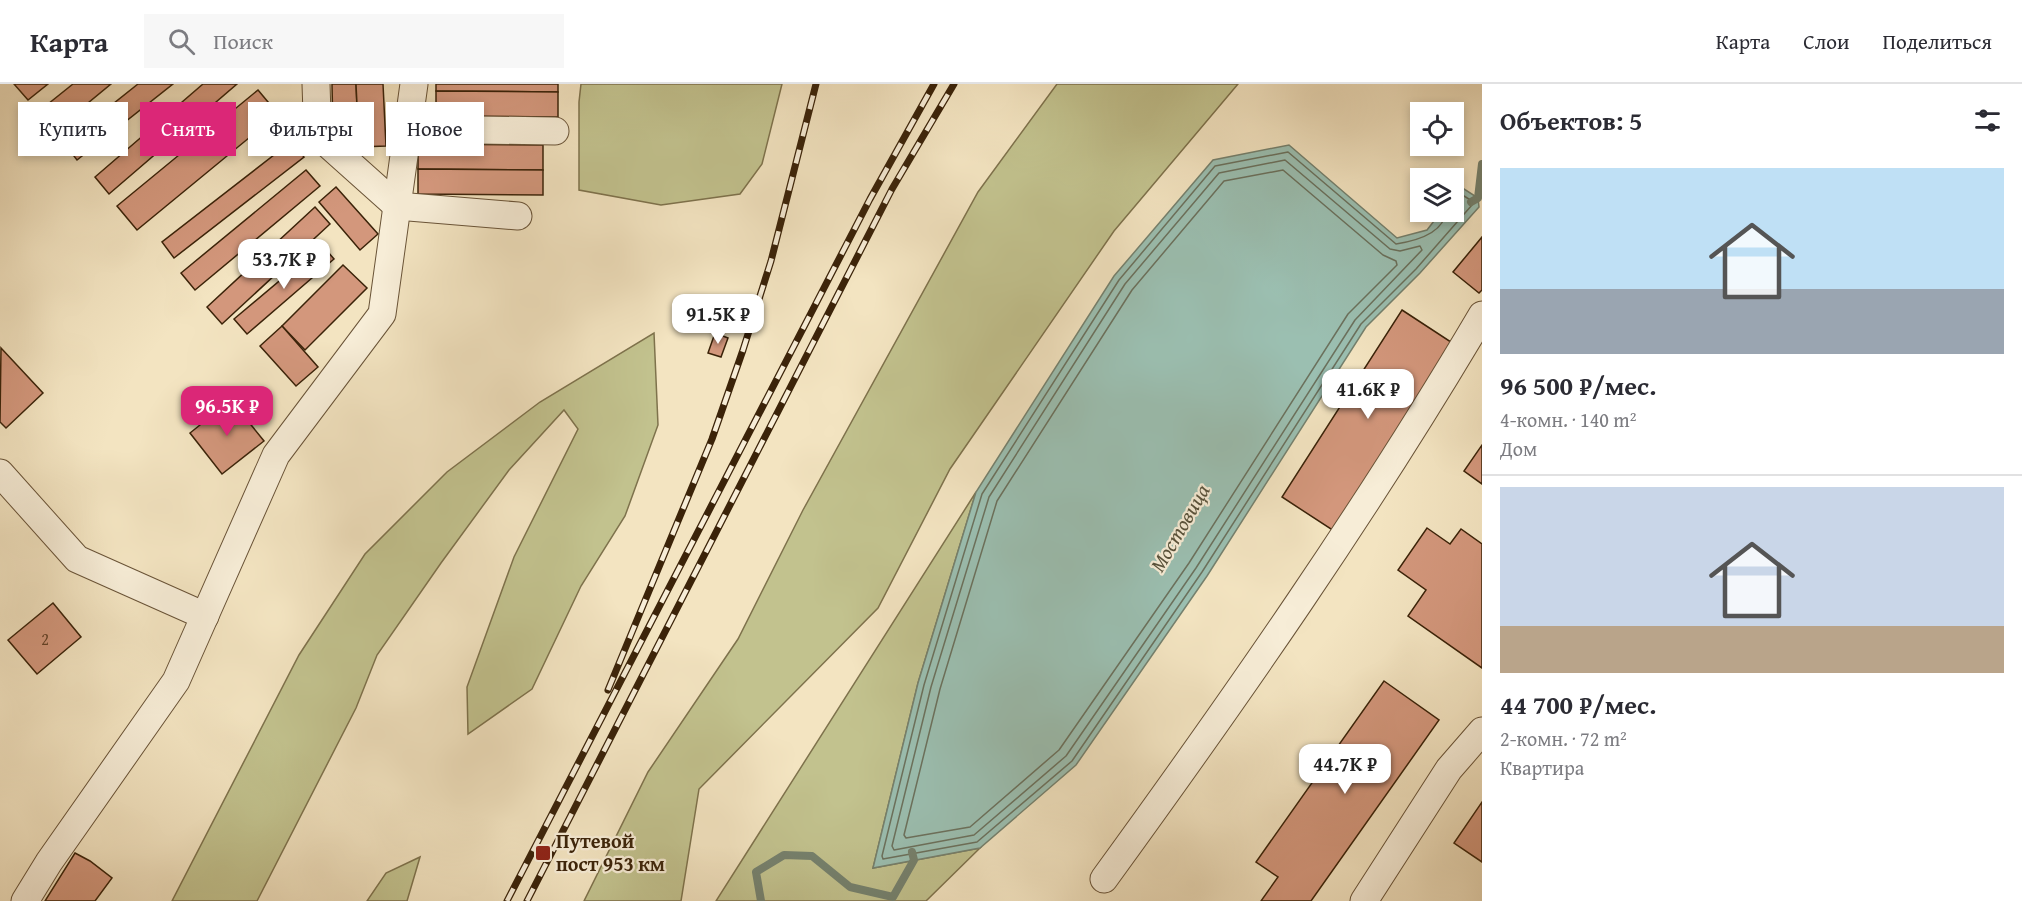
<!DOCTYPE html>
<html lang="ru">
<meta charset="utf-8">
<style>
body{margin:0;font-family:"Gentium Book Plus",serif;background:#f7f7f7;color:#2b2b33;height:100vh;display:flex;flex-direction:column;font-size:22px;white-space:nowrap}
*{box-sizing:border-box;margin:0}
p{font-size:20px;color:#7c7c81}
.icon{flex:none;width:33px;height:33px;fill:none;stroke:currentColor;stroke-width:2;stroke-linecap:round;stroke-linejoin:round}
.map{position:relative;flex:1;overflow:hidden}
.drawer{display:flex;flex-direction:column;background:#fff;width:540px}
.drawer>*{flex:none}
.hud{position:absolute;left:18px;top:18px;width:570px;height:54px;display:flex;gap:12px}
.tools{position:absolute;left:1410px;top:18px;display:grid;gap:12px}
.tools a{display:grid;place-items:center;width:54px;height:54px;border-radius:0px;background:#fff;box-shadow:0 3px 9px #0003;font-size:30px}
.price{position:absolute;translate:-50% -51px;padding:0 14px;border-radius:12px;background:#fff;color:#222;font-size:20px;line-height:39px;filter:drop-shadow(0 2px 3px #0008)}
.price::after{content:'';position:absolute;left:50%;top:36px;width:18px;height:14px;margin-left:-9px;background:inherit;clip-path:polygon(0 0,100% 0,50% 100%)}
.price.selected{background:#db2777;color:#fff}
ul{padding:0;list-style:none}
li{display:grid;align-content:center;gap:12px;height:318px;padding:0 18px}
li+li{border-top:2px solid #e1e1e2}
li span{display:grid;place-items:center;height:186px;border-radius:0px;color:#555}
li>.icon{margin-inline-start:auto}
span .icon{width:108px;height:108px;fill:#fffc;stroke-width:1}
li b{font-size:26px}
h2{display:flex;justify-content:space-between;align-items:center;height:72px;padding:0 18px;font-size:26px}
.pill{padding:0 21px;border-radius:0px;background:#fff;box-shadow:0 3px 9px #0003;font-size:21px;line-height:54px}
.pill.selected{background:#db2777;color:#fff}
header{display:flex;align-items:center;gap:36px;box-sizing:border-box;height:84px;padding:0 30px;background:#fff;border-bottom:2px solid #e1e1e2}
header strong{font-size:28px}
nav{display:flex;gap:33px;margin-inline-start:auto;font-size:21px}
.search{width:420px;height:54px;background:#f7f7f7;display:flex;align-items:center;gap:15px;box-sizing:border-box;padding:0 21px;border-radius:0px;color:#7c7c81;font-size:22px}
main{display:flex;flex:1;min-height:0}
.map>svg:first-child{display:block}
.green{fill:#c2c28e;stroke:#7e724c;stroke-width:1.5}
.water{fill:#9bbfb1;stroke:#75816e;stroke-width:1.5}
.lines{fill:none;stroke-linecap:round;stroke-linejoin:round}
.shore{stroke:#6b715d;stroke-width:1.5}
.stream{stroke:#75816e;stroke-width:8}
.building{fill:#d3977c;stroke:#3b2309;stroke-width:1.5}
.minor-casing{stroke:#695337;stroke-width:29}
.minor{stroke:#f7edd7;stroke-width:27}
.rail-casing{stroke:#3b2309;stroke-width:7}
.rail{stroke:#f7edd7;stroke-width:4.5;stroke-dasharray:14;stroke-linecap:butt}
.poi-dot{fill:#8f2418;stroke:#f7edd7;stroke-width:2}
.labels{text-anchor:middle;stroke-width:4.5;stroke-linejoin:round;paint-order:stroke}
.number-label{font-size:16px;fill:#614026}
.poi-label{font-size:20px;font-weight:bold;fill:#3b2309;stroke:#f7edd7;text-anchor:start}
.water-label{font-size:21px;font-style:italic;fill:#58523b;stroke:#f7edd7}
</style>
<header>
<strong>Карта</strong>
<div class="search"><svg class="icon" aria-label="search" viewBox="0 0 24 24"><circle cx="10" cy="10" r="6"/><path d="M15 15l6 6"/></svg>Поиск</div>
<nav><a>Карта</a><a>Слои</a><a>Поделиться</a></nav>
</header>
<main>
<div class="map">
<svg width="1482" height="817" viewBox="0 0 1482 817">
<rect width="100%" height="100%" fill="#f3e4c1"/>
<filter id="stains"><feTurbulence type="fractalNoise" baseFrequency=".00333" numOctaves="4"/><feColorMatrix values="0 0 0 0 .2 0 0 0 0 .09 0 0 0 0 .02 0 0 0 .5 -.17"/></filter>
<radialGradient id="worn" r=".72"><stop offset=".6" stop-color="#630" stop-opacity="0"/><stop offset="1" stop-color="#630" stop-opacity=".3"/></radialGradient>
<g class="green">
<polygon points="581,0 782,0 762,80 740,110 661,121 579,106 579,18"/>
<polygon points="1057,0 1238,0 1114,147 950,385 878,524 699,705 681,817 584,817 648,688 738,555 803,426 978,108"/>
<polygon points="654,249 658,341 625,432 581,502 532,605 468,650 467,603 514,473 578,345 564,326 509,386 441,479 377,571 356,624 257,817 172,817 299,571 365,470 447,388 540,318"/>
<polygon points="976,408 918,599 873,784 980,764 926,817 716,817"/>
<polygon points="420,773 407,817 367,817 386,789"/>
</g>
<polygon class="water" points="1289,61 1397,154 1427,146 1441,128 1454,128 1454,112 1461,103 1478,114 1479,123 1420,189 1366,243 1207,492 1076,681 980,764 873,784 918,599 976,408 1114,192 1213,76"/>
<g class="lines">
<g class="shore">
<polygon points="1285,76 1390,165 1400,167 1420,162 1422,166 1355,236 1196,484 1066,672 974,751 894,766 892,762 931,603 989,413 1125,200 1219,89"/>
<polygon points="1283,86 1383,171 1396,177 1397,181 1348,230 1189,479 1059,666 970,743 906,754 904,751 940,605 997,417 1132,206 1224,97"/>
<path d="M1446 128C1443 150 1415 157 1396 160L1288 68 1215 82 1119 196 982 410 924 601 882 772 883 775 977 758 1072 677 1202 488 1361 240 1416 185 1472 121V117L1464 112 1454 115"/>
</g>
<g class="stream">
<polyline points="1471,118 1478,114 1482,80"/>
<polyline points="761,817 756,788 784,771 812,772 850,803 893,813 914,776 912,768"/>
</g>
</g>
<g class="building">
<polygon points="14,0 48,0 28,16"/>
<polygon points="73,0 111,0 54,47 38,28"/>
<polygon points="138,0 173,0 77,76 64,59"/>
<polygon points="203,0 237,0 109,110 95,93"/>
<polygon points="332,0 356,0 358,49 333,50"/>
<polygon points="356,0 383,0 386,62 359,63"/>
<polygon points="436,0 558,0 558,8 436,7"/>
<polygon points="258,6 278,30 137,146 117,122"/>
<polygon points="436,7 558,8 558,33 436,32"/>
<polygon points="292,57 304,73 174,174 162,158"/>
<polygon points="418,60 543,61 543,86 418,85"/>
<polygon points="418,85 543,86 543,111 418,110"/>
<polygon points="306,86 320,102 195,206 181,189"/>
<polygon points="336,103 378,150 360,166 319,118"/>
<polygon points="315,123 330,140 222,240 207,223"/>
<polygon points="1482,153 1482,206 1479,209 1453,188"/>
<polygon points="322,161 334,175 247,250 234,235"/>
<polygon points="343,181 367,204 305,266 282,242"/>
<polygon points="1402,226 1454,260 1334,447 1282,413"/>
<polygon points="282,242 318,283 296,302 260,262"/>
<polygon points="715,249 728,254 721,273 708,269"/>
<polygon points="1,264 43,309 6,344 0,338"/>
<polygon points="231,316 264,357 222,390 190,349"/>
<polygon points="1482,361 1482,400 1464,387"/>
<polygon points="1427,444 1450,460 1461,445 1482,460 1482,584 1408,532 1426,506 1398,486"/>
<polygon points="53,519 81,553 37,590 8,556"/>
<polygon points="1384,597 1439,636 1311,817 1261,817 1278,793 1256,778"/>
<polygon points="1482,718 1482,778 1454,759"/>
<polygon points="75,769 90,777 112,794 95,817 45,817"/>
</g>
<g class="lines">
<g class="minor-casing">
<g id="minor">
<polyline points="316,0 317,30 331,63 397,122 518,132"/>
<polyline points="406,45 555,47"/>
<polyline points="0,389 77,475 205,532"/>
<path d="M1104 795C1237 612 1367 426 1482 231"/>
<polyline points="25,817 49,778 176,597 276,371 382,230 414,0"/>
<polyline points="1364,817 1449,685 1482,647"/>
</g>
</g>
<use href="#minor" class="minor"/>
<g class="rail-casing">
<g id="rail">
<polyline points="608,606 712,355 743,266 771,177 816,0"/>
<polyline points="507,817 870,115 934,0"/>
<polyline points="527,817 892,105 954,0"/>
</g>
</g>
<use href="#rail" class="rail"/>
</g>
<rect class="poi-dot" x="535" y="761" width="16" height="16" rx="3"/>
<g class="labels">
<g class="number-label">
<text x="45" y="561">2</text>
</g>
<g class="poi-label">
<text x="556" y="764">Путевой<tspan x="556" dy="23">пост 953 км</tspan></text>
</g>
<g class="water-label">
<text transform="translate(1180 444) rotate(-60)" y="7">Мостовица</text>
</g>
</g>
<rect width="100%" height="100%" filter="url(#stains)"/>
<rect width="100%" height="100%" fill="url(#worn)"/>
</svg>
<div class="tools">
<a><svg class="icon" aria-label="locate" viewBox="0 0 24 24"><circle cx="12" cy="12" r="6"/><path d="M12 2v4M12 18v4M2 12h4M18 12h4"/></svg></a>
<a><svg class="icon" aria-label="layers" viewBox="0 0 24 24"><path d="M12 4l9 5-9 5-9-5zM3 14l9 5 9-5"/></svg></a>
</div>
<b class="price" style="left:284px;top:206px">53.7K ₽</b>
<b class="price" style="left:718px;top:261px">91.5K ₽</b>
<b class="price" style="left:1368px;top:336px">41.6K ₽</b>
<b class="price selected" style="left:227px;top:353px">96.5K ₽</b>
<b class="price" style="left:1345px;top:711px">44.7K ₽</b>
<div class="hud">
<a class="pill">Купить</a>
<a class="pill selected">Снять</a>
<a class="pill">Фильтры</a>
<a class="pill">Новое</a>
</div>
</div>
<section class="drawer">
<h2>Объектов: 5<svg class="icon" aria-label="filters" viewBox="0 0 24 24"><path d="M4 7h16M4 17h16"/><circle cx="9" cy="7" r="2"/><circle cx="15" cy="17" r="2"/></svg></h2>
<ul>
<li><span style="background:linear-gradient(#bfe0f5 65%,#9aa5b1 0)"><svg class="icon" aria-label="home" viewBox="0 0 24 24"><path d="M3 11l9-7 9 7M6 9v11h12V9"/></svg></span><div><b>96 500 ₽/мес.</b><p>4-комн. · 140 m²</p><p>Дом</p></div></li>
<li><span style="background:linear-gradient(#c9d6e8 75%,#b9a48a 0)"><svg class="icon" aria-label="home" viewBox="0 0 24 24"><path d="M3 11l9-7 9 7M6 9v11h12V9"/></svg></span><div><b>44 700 ₽/мес.</b><p>2-комн. · 72 m²</p><p>Квартира</p></div></li>
</ul>
</section>
</main>
